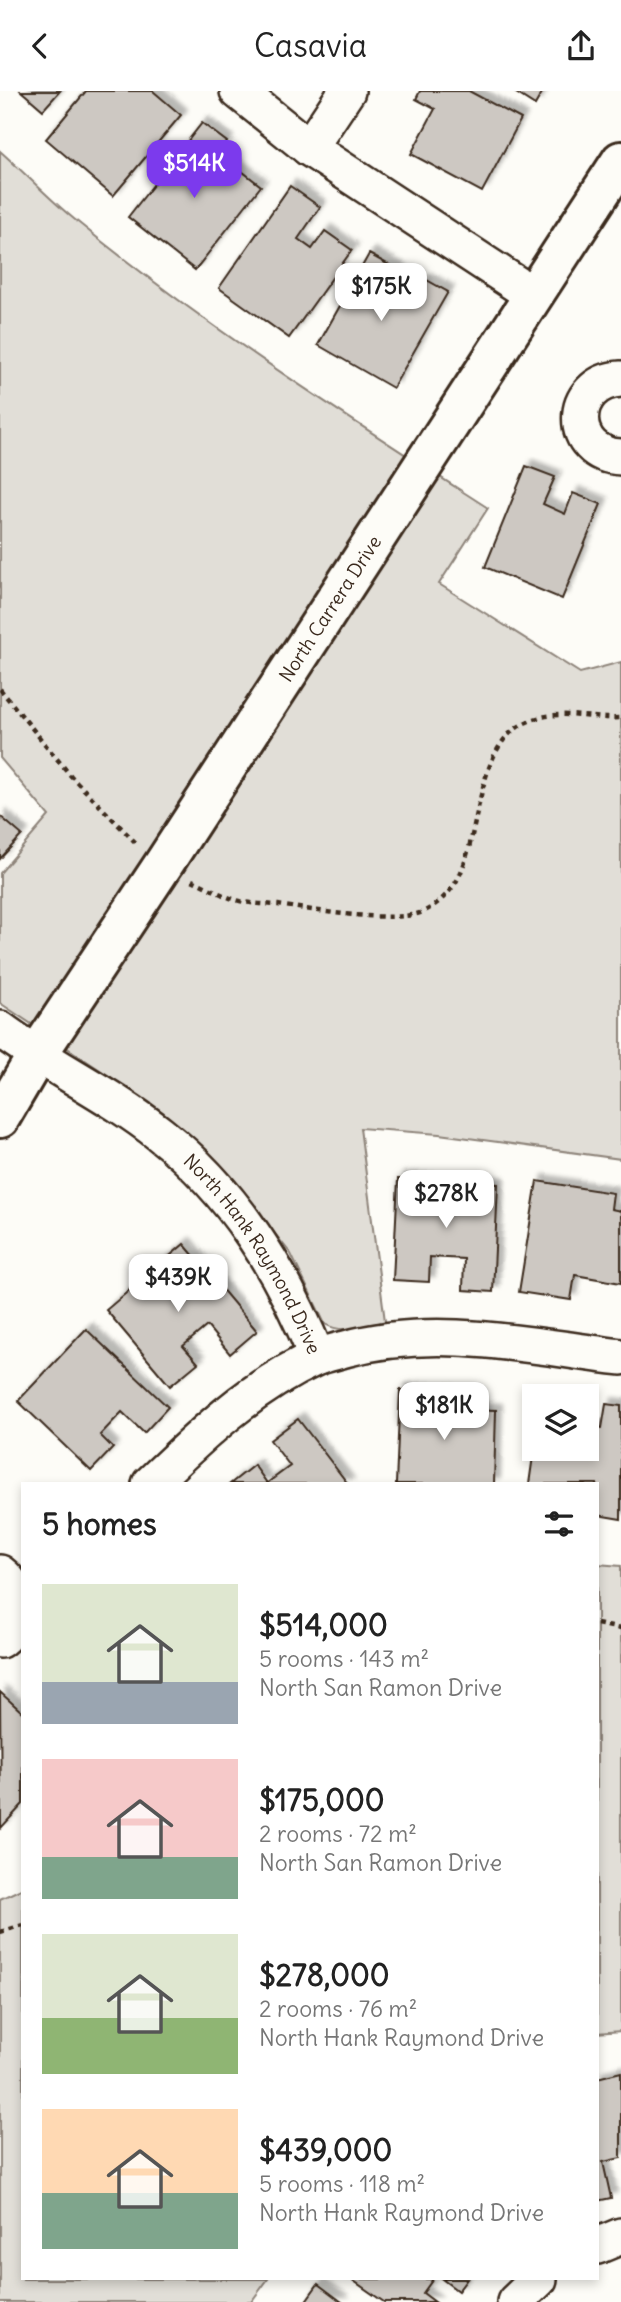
<!DOCTYPE html>
<meta charset="utf-8">
<style>
body{margin:0;font-family:Delius,sans-serif;background:#f6f6f6;color:#222;height:100vh;display:flex;flex-direction:column;font-size:26px;white-space:nowrap}
*{box-sizing:border-box;margin:0}
p{font-size:23px;color:#767676}
.icon{flex:none;width:38px;height:38px;fill:none;stroke:currentColor;stroke-width:2;stroke-linecap:round;stroke-linejoin:round}
.map{position:relative;flex:1;overflow:hidden}
.details{position:absolute;left:21px;top:1391px;width:578px;height:798px;display:flex;flex-direction:column;background:#fff;border-radius:0px;box-shadow:0 4px 10px #0003}
.details>*{flex:none}
.controls{position:absolute;left:522px;top:1293px;display:grid;gap:14px}
.controls a{display:grid;place-items:center;width:77px;height:77px;border-radius:0px;background:#fff;box-shadow:0 4px 10px #0003;font-size:35px}
.price{position:absolute;translate:-50% -60px;padding:0 16px;border-radius:14px;background:#fff;color:#222;font-size:23px;line-height:46px;filter:drop-shadow(0 2px 4px #0008)}
.price::after{content:'';position:absolute;left:50%;top:42px;width:21px;height:16px;margin-left:-10px;background:inherit;clip-path:polygon(0 0,100% 0,50% 100%)}
.price.current{background:#7c3aed;color:#fff}
ul{padding:0;list-style:none}
li{display:flex;align-items:center;gap:21px;height:175px;padding:0 21px}
li span{display:grid;place-items:center;flex:none;width:196px;height:140px;border-radius:0px;color:#555}
li>.icon{margin-inline-start:auto}
span .icon{width:84px;height:84px;fill:#fffc;stroke-width:1}
li b{font-size:30px}
h2{display:flex;justify-content:space-between;align-items:center;height:84px;padding:0 21px;font-size:30px}
header{display:flex;justify-content:space-between;align-items:center;height:91px;padding:0 21px;background:#fff;font-size:32px;font-weight:600}
.map>svg:first-child{display:block}
.green{fill:#e1ded7;stroke:#8e847a;stroke-width:2}
.building{fill:#cdc8c2;stroke:#3b2a1e;stroke-width:2;filter:url(#shadow)}
.lines{fill:none;stroke-linecap:round;stroke-linejoin:round}
.minor-casing{stroke:#3b2a1e;stroke-width:40}
.tertiary-casing{stroke:#3b2a1e;stroke-width:44}
.path{stroke:#3b2a1e;stroke-width:4.5;stroke-dasharray:5 5;stroke-linecap:butt}
.minor{stroke:#fdfcf7;stroke-width:35}
.tertiary{stroke:#fdfcf7;stroke-width:38}
.labels{text-anchor:middle;stroke-width:5;stroke-linejoin:round;paint-order:stroke}
.street-label{font-size:19px;fill:#3b2a1e;stroke:#fdfcf7}
</style>
<header><svg class="icon" aria-label="back" viewBox="0 0 24 24"><path d="M15 5l-7 7 7 7"/></svg>Casavia<svg class="icon" aria-label="share" viewBox="0 0 24 24"><path d="M12 15V3M7 8l5-5 5 5M5 13v7h14v-7"/></svg></header>
<div class="map">
<svg width="621" height="2211" viewBox="0 0 621 2211">
<defs>
<filter id="shadow"><feDropShadow dx="6" dy="-6" stdDeviation="2" flood-color="#0004"/></filter>
</defs>
<rect width="100%" height="100%" fill="#fdfcf7"/>
<filter id="ink" filterUnits="userSpaceOnUse"><feTurbulence type="fractalNoise" baseFrequency=".0143" numOctaves="2"/><feDisplacementMap in="SourceGraphic" scale="14" xChannelSelector="R" yChannelSelector="G"/><feConvolveMatrix kernelMatrix="1 2 1 2 8 2 1 2 1" color-interpolation-filters="sRGB"/></filter>
<g filter="url(#ink)">
<g class="green">
<path d="M0 60C25 82 48 107 74 128 204 235 347 326 488 417L439 493 580 582 621 571V1068L439 1043 360 1037 385 1230C367 1235 342 1244 325 1233L291 1163 252 1114 182 1040 148 1011 0 912V782L49 725 0 667Z"/>
<polygon points="597,1473 621,1475 621,1940 597,1942"/>
<polygon points="23,1797 23,2188 268,2188 251,2211 0,2211 0,1808"/>
</g>
<g class="building">
<polygon points="21,0 60,0 43,19"/>
<polygon points="86,0 153,0 181,24 113,105 46,48"/>
<polygon points="420,0 469,0 521,28 482,101 411,63 435,18 416,8"/>
<polygon points="513,0 543,0 535,14"/>
<polygon points="202,32 227,51 207,77 222,89 234,74 261,95 195,179 128,126"/>
<polygon points="290,95 320,116 298,148 312,158 325,140 352,159 289,247 219,197"/>
<polygon points="369,163 400,180 388,202 410,215 425,188 448,201 393,297 318,254"/>
<polygon points="526,375 555,386 543,413 565,423 573,402 601,413 562,508 485,476"/>
<polygon points="0,725 22,744 0,768"/>
<polygon points="398,1088 498,1093 493,1201 463,1199 464,1168 430,1166 429,1191 393,1189"/>
<polygon points="537,1090 613,1102 611,1118 621,1120 621,1192 575,1184 571,1209 519,1201"/>
<polygon points="184,1153 257,1240 230,1263 207,1235 183,1255 198,1272 170,1295 106,1219"/>
<polygon points="86,1238 168,1316 144,1342 122,1321 100,1344 113,1357 91,1380 18,1310"/>
<polygon points="400,1299 446,1300 446,1317 496,1319 494,1393 396,1393"/>
<polygon points="606,1313 621,1315 621,1428 597,1424 597,1393 529,1393 534,1358 586,1358 586,1335 602,1337"/>
<polygon points="298,1328 348,1393 230,1393 254,1374 267,1392 290,1375 270,1349"/>
<polygon points="0,1601 23,1622 23,1713 1,1737"/>
<polygon points="621,1981 621,2067 603,2071 611,2107 597,2110 597,1987"/>
<polygon points="351,2188 433,2188 423,2202 435,2211 384,2211"/>
<polygon points="442,2188 467,2188 458,2200"/>
<polygon points="318,2193 342,2211 305,2211"/>
</g>
<g class="lines">
<g class="minor-casing">
<g id="minor">
<polyline points="238,0 309,57 533,204"/>
<polyline points="309,57 347,0"/>
<path d="M621 288C567 291 567 364 621 366"/>
<path id="s1" d="M0 938C51 976 110 1003 160 1043 234 1101 282 1180 317 1266"/>
<path d="M150 1393C200 1345 251 1296 315 1267 324 1263 335 1261 345 1258 436 1233 530 1255 621 1266"/>
<path d="M0 1482C24 1500 22 1532 0 1549"/>
<polyline points="597,2155 621,2145"/>
<polyline points="515,2211 539,2188"/>
</g>
</g>
<g class="tertiary-casing">
<g id="tertiary">
<path id="s2" d="M0 1027 37 964 165 771 621 70"/>
</g>
</g>
<g class="path">
<polyline points="0,598 71,685 136,752"/>
<path d="M192 789C206 795 221 804 236 809 249 813 264 813 278 814 312 819 389 832 420 822 434 817 449 803 456 791 480 751 475 663 518 636 551 614 585 629 621 627"/>
<polyline points="597,1533 621,1538"/>
<polyline points="0,1841 23,1834"/>
</g>
<use href="#minor" class="minor"/>
<use href="#tertiary" class="tertiary"/>
</g>
</g>
<g class="labels">
<g class="street-label">
<text dy="7" stroke="none"><textPath href="#s2" startOffset="607">North Carrera Drive</textPath></text>
<text dy="7" stroke="none"><textPath href="#s1" startOffset="345">North Hank Raymond Drive</textPath></text>
</g>
</g>
</svg>
<div class="controls">
<a><svg class="icon" aria-label="layers" viewBox="0 0 24 24"><path d="M12 4l9 5-9 5-9-5zM3 14l9 5 9-5"/></svg></a>
</div>
<b class="price current" style="left:194px;top:109px">$514K</b>
<b class="price" style="left:381px;top:232px">$175K</b>
<b class="price" style="left:446px;top:1139px">$278K</b>
<b class="price" style="left:178px;top:1223px">$439K</b>
<b class="price" style="left:444px;top:1351px">$181K</b>
<section class="details">
<h2>5 homes<svg class="icon" aria-label="filters" viewBox="0 0 24 24"><path d="M4 7h16M4 17h16"/><circle cx="9" cy="7" r="2"/><circle cx="15" cy="17" r="2"/></svg></h2>
<ul>
<li><span style="background:linear-gradient(#dfe7d0 70%,#9aa5b1 0)"><svg class="icon" aria-label="home" viewBox="0 0 24 24"><path d="M3 11l9-7 9 7M6 9v11h12V9"/></svg></span><div><b>$514,000</b><p>5 rooms · 143 m²</p><p>North San Ramon Drive</p></div></li>
<li><span style="background:linear-gradient(#f6c9c9 70%,#7fa58c 0)"><svg class="icon" aria-label="home" viewBox="0 0 24 24"><path d="M3 11l9-7 9 7M6 9v11h12V9"/></svg></span><div><b>$175,000</b><p>2 rooms · 72 m²</p><p>North San Ramon Drive</p></div></li>
<li><span style="background:linear-gradient(#dfe7d0 60%,#8fb573 0)"><svg class="icon" aria-label="home" viewBox="0 0 24 24"><path d="M3 11l9-7 9 7M6 9v11h12V9"/></svg></span><div><b>$278,000</b><p>2 rooms · 76 m²</p><p>North Hank Raymond Drive</p></div></li>
<li><span style="background:linear-gradient(#ffd9b3 60%,#7fa58c 0)"><svg class="icon" aria-label="home" viewBox="0 0 24 24"><path d="M3 11l9-7 9 7M6 9v11h12V9"/></svg></span><div><b>$439,000</b><p>5 rooms · 118 m²</p><p>North Hank Raymond Drive</p></div></li>
</ul>
</section>
</div>
